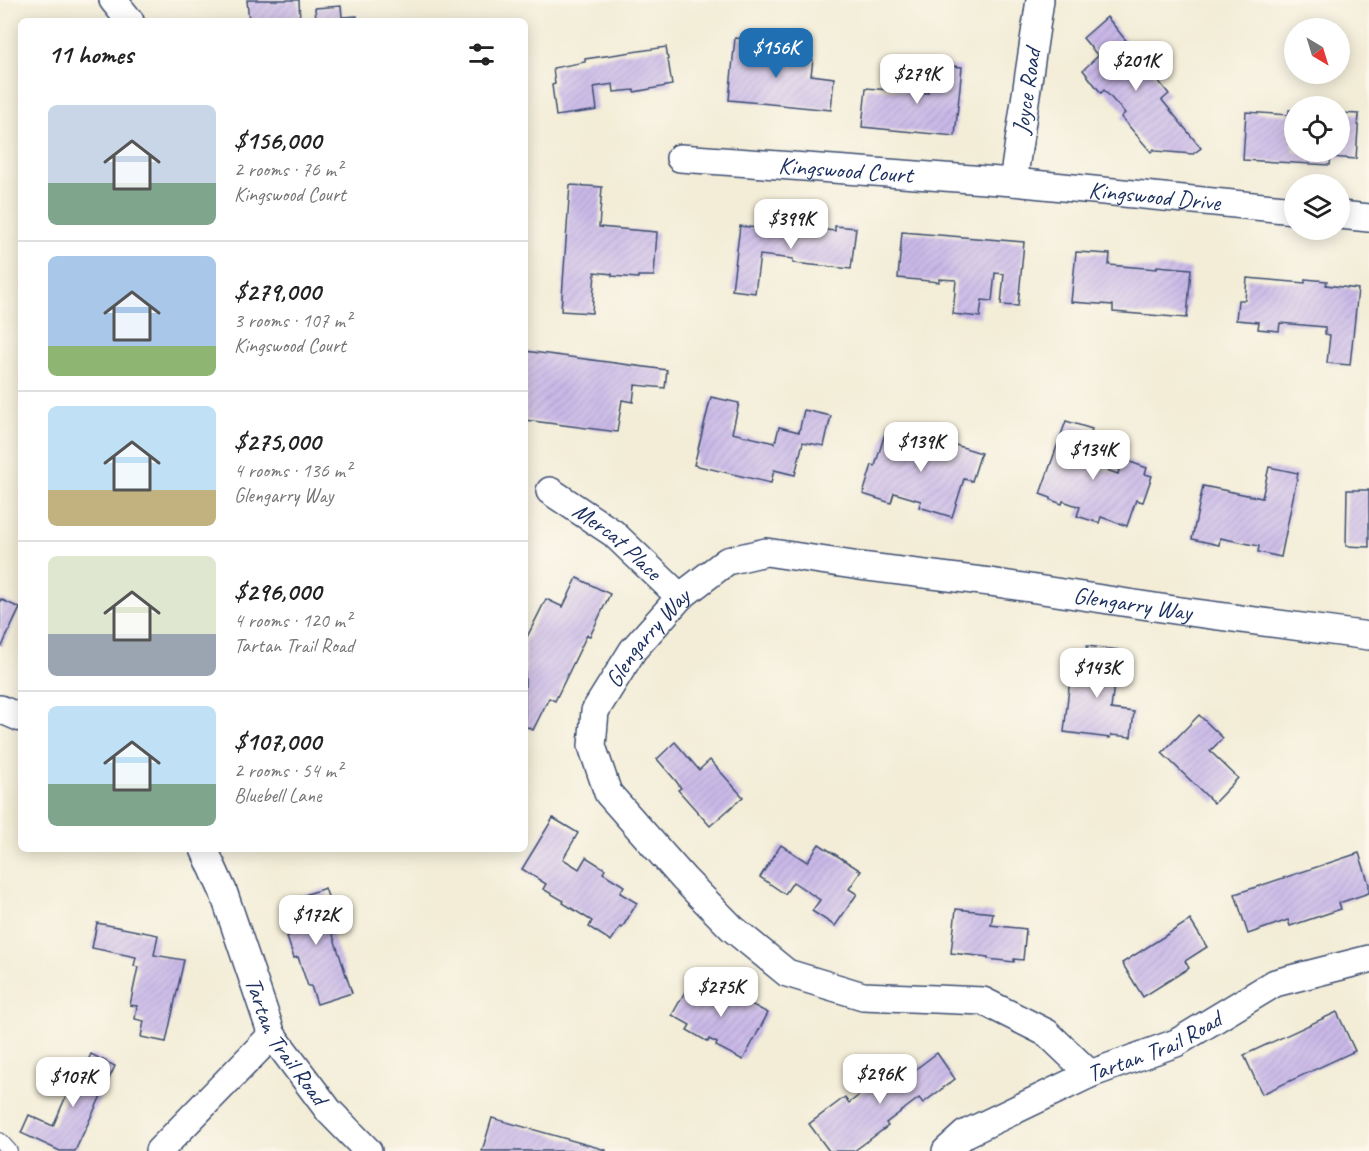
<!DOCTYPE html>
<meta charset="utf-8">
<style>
body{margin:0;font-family:Caveat,sans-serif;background:#f2f2f2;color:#222;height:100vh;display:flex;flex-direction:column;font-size:22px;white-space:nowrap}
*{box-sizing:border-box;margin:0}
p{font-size:20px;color:#767676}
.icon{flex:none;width:33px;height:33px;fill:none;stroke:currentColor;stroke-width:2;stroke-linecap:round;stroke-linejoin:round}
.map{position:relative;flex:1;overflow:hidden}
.details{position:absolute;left:18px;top:18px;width:510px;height:834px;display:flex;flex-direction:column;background:#fff;border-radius:9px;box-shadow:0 3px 15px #0003}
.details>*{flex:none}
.needle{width:39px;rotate:142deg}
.buttons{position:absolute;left:1284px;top:18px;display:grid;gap:12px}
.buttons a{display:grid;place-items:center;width:66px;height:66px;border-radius:50%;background:#fff;box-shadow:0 3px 15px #0003;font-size:30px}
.price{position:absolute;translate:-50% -51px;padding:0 14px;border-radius:12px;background:#fff;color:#222;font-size:20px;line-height:39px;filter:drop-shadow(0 2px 3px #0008)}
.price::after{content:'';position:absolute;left:50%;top:36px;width:18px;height:14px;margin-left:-9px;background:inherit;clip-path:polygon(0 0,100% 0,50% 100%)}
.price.selected{background:#1f6fb2;color:#fff}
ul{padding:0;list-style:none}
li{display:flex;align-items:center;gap:18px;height:150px;padding:0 30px}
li+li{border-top:2px solid #e0e0e0}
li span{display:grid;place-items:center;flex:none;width:168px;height:120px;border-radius:9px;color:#555}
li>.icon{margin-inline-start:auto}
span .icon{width:72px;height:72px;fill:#fffc;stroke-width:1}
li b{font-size:26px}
h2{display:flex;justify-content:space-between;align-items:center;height:72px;padding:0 30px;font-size:26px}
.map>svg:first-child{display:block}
.building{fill:url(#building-hatch)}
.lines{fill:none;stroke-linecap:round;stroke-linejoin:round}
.lane-casing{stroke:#3b4c70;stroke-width:16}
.street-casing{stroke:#3b4c70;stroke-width:30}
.lane{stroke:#fff;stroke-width:14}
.street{stroke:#fff;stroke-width:27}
.labels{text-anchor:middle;stroke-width:4.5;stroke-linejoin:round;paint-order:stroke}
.street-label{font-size:24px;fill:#1b2f5e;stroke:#fbf7ec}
</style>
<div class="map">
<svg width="1369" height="1151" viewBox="0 0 1369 1151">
<defs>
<pattern id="building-hatch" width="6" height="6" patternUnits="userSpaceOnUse" patternTransform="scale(1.5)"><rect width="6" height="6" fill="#cab9e8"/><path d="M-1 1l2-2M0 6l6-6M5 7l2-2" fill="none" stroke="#ad9fc9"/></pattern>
</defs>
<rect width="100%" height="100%" fill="#fbf7ec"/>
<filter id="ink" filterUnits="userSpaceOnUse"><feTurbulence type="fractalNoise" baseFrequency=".0167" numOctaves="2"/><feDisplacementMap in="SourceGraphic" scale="12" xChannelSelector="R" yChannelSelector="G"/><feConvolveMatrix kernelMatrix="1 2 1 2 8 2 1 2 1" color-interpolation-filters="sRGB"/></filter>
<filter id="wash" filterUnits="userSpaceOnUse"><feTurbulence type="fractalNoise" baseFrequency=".008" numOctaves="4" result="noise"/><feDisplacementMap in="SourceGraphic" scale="24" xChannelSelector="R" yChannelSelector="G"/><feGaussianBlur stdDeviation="1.35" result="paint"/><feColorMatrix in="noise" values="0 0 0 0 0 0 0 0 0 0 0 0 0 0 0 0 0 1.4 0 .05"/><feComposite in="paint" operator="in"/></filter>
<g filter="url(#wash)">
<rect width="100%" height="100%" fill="#f3edd7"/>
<g id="blocks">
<g class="building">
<polygon points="247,0 299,0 300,21 249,21"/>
<polygon points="341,6 342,17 357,16 357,21 310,21 310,19 316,19 315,8"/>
<polygon points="1107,17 1136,53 1138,52 1154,71 1152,73 1169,94 1162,100 1201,148 1193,154 1156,151 1154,149 1151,152 1121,117 1125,113 1104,90 1101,93 1083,70 1098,56 1083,38"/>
<polygon points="735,38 766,41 765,55 813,60 811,75 834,78 831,110 729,100"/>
<polygon points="666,47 672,85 634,92 634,90 614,92 613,84 594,87 597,110 556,116 552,85 555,84 553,68 585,62 585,59"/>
<polygon points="931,64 962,67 955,136 862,127 866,88 928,93"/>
<polygon points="1289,110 1294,110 1294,152 1340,152 1340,113 1359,114 1356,159 1331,157 1330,165 1243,160 1246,112 1289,115"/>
<polygon points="570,185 602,187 599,227 657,232 654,276 638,276 638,278 612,276 612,274 595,272 592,313 561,311"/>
<polygon points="797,222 818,224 817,229 835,231 835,226 856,228 851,269 793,263 793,259 760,255 755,293 732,290 740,226 775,230 775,226 796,229"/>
<polygon points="902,232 1024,242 1018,306 1001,305 1004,274 995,273 992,301 982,300 980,317 953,314 956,280 939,279 939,282 898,278"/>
<polygon points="1076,252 1110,254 1109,265 1157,269 1157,266 1191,269 1187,318 1113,312 1113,305 1071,302"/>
<polygon points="1247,278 1305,283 1305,279 1327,281 1326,285 1358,289 1350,365 1327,363 1330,335 1325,334 1325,327 1280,323 1279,331 1258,329 1259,322 1236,320 1238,300 1245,300"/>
<polygon points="525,351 667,370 665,388 635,385 633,402 622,400 617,432 525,420"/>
<polygon points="711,397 739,403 732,433 775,443 779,427 799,432 804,410 831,416 824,446 803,442 795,475 774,470 771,483 694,465"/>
<polygon points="1066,421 1092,429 1081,461 1118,474 1122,459 1147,468 1145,474 1152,476 1143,502 1136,500 1127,526 1101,517 1099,523 1077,516 1080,507 1063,501 1062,504 1051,500 1051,498 1040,494"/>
<polygon points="886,430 918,440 917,442 944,451 946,442 981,453 972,481 964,479 952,517 919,507 921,501 894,493 891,503 863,494 872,465 875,466"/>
<polygon points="1269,467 1298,473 1281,557 1258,552 1259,546 1220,538 1219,545 1192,539 1203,486 1262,498"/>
<polygon points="1347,490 1369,490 1369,547 1346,546"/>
<polygon points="577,578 610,594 590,636 587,635 555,701 549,698 533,730 525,726 525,641 546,599 563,607"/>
<polygon points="0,599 20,608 2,646 0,646"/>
<polygon points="1087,646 1118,650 1111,709 1134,712 1131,737 1111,735 1110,738 1064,732 1070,679 1083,680"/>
<polygon points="1199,715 1223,738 1210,751 1238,778 1214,803 1162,753"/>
<polygon points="675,742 699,770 710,760 743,797 710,826 678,790 681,788 676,781 657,759"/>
<polygon points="553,818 578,833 563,859 579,869 586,857 605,869 603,873 624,886 620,893 637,903 622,928 620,927 611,941 589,927 592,921 563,903 564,901 543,889 546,884 522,869"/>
<polygon points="819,844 861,871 849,889 857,894 835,926 812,911 820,900 793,882 785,894 760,877 781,845 807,862"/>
<polygon points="1359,853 1369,884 1369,893 1339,903 1341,909 1290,926 1288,920 1248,934 1235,894"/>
<polygon points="325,888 332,908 325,911 352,993 317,1004 311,986 308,986 298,957 294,958 287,937 290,935 281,907 298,902 296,898"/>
<polygon points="956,909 993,913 991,925 1026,929 1023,960 1014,959 1014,962 988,959 988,957 951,953"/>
<polygon points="1190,920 1207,947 1185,961 1189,968 1143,997 1122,963"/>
<polygon points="97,923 158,935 154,955 184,960 166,1042 141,1037 144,1021 135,1019 137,1006 130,1005 138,967 134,966 136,957 92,948"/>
<polygon points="690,983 719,998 726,984 746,994 743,1000 768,1013 743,1060 716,1046 717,1043 709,1039 708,1042 687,1030 690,1025 672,1015"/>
<polygon points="1337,1012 1355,1051 1262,1094 1244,1055"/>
<polygon points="937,1053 955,1079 923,1103 919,1098 886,1123 888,1126 854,1151 829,1151 809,1124 845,1097 849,1103 904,1061 912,1072"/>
<polygon points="91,1054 115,1066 75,1151 60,1151 21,1133 29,1115 53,1126 67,1094 64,1092 75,1070 82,1073"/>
<polygon points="492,1118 606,1150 606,1151 482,1151"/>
</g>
</g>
</g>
<g filter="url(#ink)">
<use href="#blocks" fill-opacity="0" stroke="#3b4c70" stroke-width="1.5"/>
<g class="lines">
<g class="lane-casing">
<polyline id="lane" points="0,1140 10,1151"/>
</g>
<g class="street-casing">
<g id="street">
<polyline points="113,0 130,21"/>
<path id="s1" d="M680 158 1013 182 1294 210"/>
<path id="s2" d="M1013 182 1040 0"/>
<polyline points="1340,215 1369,218"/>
<path id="s3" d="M550 491 613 533 680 597"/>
<polyline points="0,709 21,718"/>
<path id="s4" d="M204 849 223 891 272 1035 329 1111 368 1151"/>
<path id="s5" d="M1090 1074 1047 1033 983 1001 863 996 787 973 732 928 684 879 608 793 592 746 595 711 633 650 680 597 727 561 766 552 860 566 990 582 1181 611 1369 636"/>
<polyline points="159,1151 272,1035"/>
<path id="s6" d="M946 1151 965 1134 1090 1074 1176 1043 1275 983 1369 959"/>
</g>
</g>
<use href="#lane" class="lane"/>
<use href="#street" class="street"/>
</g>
</g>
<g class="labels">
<g class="street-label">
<text dy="8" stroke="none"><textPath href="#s2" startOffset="92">Joyce Road</textPath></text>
<text dy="8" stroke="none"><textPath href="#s1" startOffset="166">Kingswood Court</textPath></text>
<text dy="8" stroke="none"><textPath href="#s1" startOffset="476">Kingswood Drive</textPath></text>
<text dy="8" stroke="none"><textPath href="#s3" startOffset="84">Mercat Place</textPath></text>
<text dy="8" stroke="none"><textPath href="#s5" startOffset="1282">Glengarry Way</textPath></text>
<text dy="8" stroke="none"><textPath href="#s5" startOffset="760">Glengarry Way</textPath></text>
<text dy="8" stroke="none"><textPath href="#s4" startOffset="210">Tartan Trail Road</textPath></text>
<text dy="8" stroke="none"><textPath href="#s6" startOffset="234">Tartan Trail Road</textPath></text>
</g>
</g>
</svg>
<div class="buttons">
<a><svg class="needle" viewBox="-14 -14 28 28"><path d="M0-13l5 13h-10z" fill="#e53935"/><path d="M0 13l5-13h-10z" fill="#767676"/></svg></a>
<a><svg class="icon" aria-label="locate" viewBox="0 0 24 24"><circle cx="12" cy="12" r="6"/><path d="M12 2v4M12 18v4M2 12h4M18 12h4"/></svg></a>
<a><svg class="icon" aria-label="layers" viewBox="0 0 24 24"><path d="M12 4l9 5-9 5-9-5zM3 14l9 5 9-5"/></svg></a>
</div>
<b class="price selected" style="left:776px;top:79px">$156K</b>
<b class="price" style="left:1136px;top:92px">$201K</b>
<b class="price" style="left:917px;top:105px">$279K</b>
<b class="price" style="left:791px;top:250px">$399K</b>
<b class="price" style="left:921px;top:473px">$139K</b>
<b class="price" style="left:1093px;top:481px">$134K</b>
<b class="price" style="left:1097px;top:699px">$143K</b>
<b class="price" style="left:316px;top:946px">$172K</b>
<b class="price" style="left:721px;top:1018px">$275K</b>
<b class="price" style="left:880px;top:1105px">$296K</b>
<b class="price" style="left:73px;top:1108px">$107K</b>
<section class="details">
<h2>11 homes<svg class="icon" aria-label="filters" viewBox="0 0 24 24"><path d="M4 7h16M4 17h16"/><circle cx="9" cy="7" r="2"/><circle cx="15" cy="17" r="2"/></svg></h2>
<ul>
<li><span style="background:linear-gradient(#c9d6e8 65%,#7fa58c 0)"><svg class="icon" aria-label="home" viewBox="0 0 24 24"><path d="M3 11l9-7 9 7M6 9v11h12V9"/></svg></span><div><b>$156,000</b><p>2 rooms · 76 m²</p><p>Kingswood Court</p></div></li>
<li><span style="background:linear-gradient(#a9c7e8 75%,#8fb573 0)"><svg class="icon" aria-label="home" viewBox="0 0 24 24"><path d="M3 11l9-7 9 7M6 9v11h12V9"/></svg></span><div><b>$279,000</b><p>3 rooms · 107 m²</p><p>Kingswood Court</p></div></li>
<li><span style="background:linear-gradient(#bfe0f5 70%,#c2b280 0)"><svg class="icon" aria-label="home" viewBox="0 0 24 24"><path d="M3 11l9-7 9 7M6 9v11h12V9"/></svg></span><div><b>$275,000</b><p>4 rooms · 136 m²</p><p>Glengarry Way</p></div></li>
<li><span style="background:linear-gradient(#dfe7d0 65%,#9aa5b1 0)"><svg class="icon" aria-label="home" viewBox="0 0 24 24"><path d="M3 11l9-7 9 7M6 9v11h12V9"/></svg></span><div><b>$296,000</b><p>4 rooms · 120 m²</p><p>Tartan Trail Road</p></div></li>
<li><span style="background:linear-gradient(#bfe0f5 65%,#7fa58c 0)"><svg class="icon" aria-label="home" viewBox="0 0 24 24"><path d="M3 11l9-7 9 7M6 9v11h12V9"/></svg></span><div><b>$107,000</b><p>2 rooms · 54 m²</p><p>Bluebell Lane</p></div></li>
</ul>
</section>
</div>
